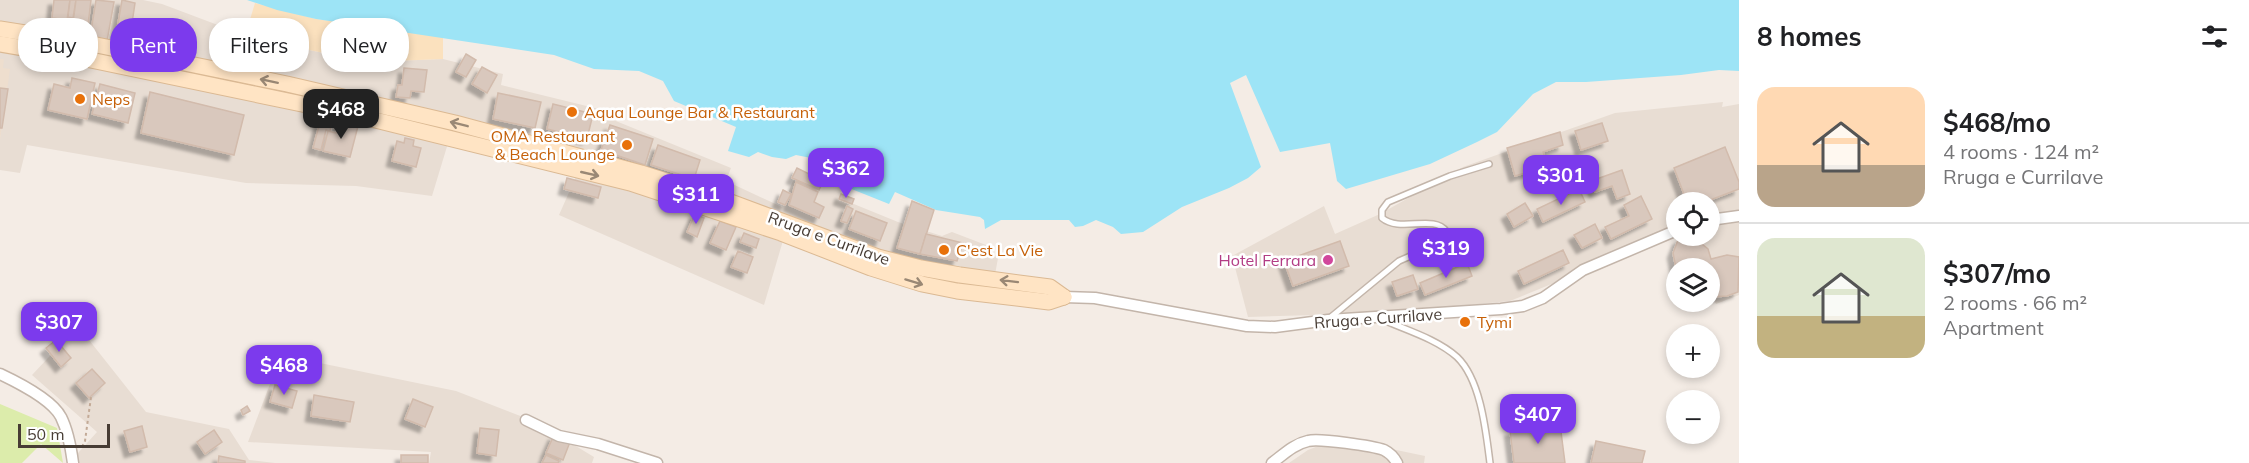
<!DOCTYPE html>
<meta charset="utf-8">
<style>
body{margin:0;font-family:Mulish,sans-serif;background:#f2f2f2;color:#202124;height:100vh;display:flex;flex-direction:column;font-size:22px;white-space:nowrap}
*{box-sizing:border-box;margin:0}
p{font-size:20px;color:#757577}
.icon{flex:none;width:33px;height:33px;fill:none;stroke:currentColor;stroke-width:2;stroke-linecap:round;stroke-linejoin:round}
.map{position:relative;flex:1;overflow:hidden}
.drawer{display:flex;flex-direction:column;background:#fff;width:510px}
.drawer>*{flex:none}
.guide{position:absolute;left:18px;top:18px;width:570px;height:54px;display:flex;gap:12px}
.controls{position:absolute;left:1666px;top:192px;display:grid;gap:12px}
.controls a{display:grid;place-items:center;width:54px;height:54px;border-radius:50%;background:#fff;box-shadow:0 3px 9px #0003;font-size:30px}
.scale{position:absolute;left:18px;bottom:15px;width:92px;box-sizing:border-box;padding-left:6px;border:3px solid #473c34;border-top:0;font-size:16px;line-height:21px;white-space:nowrap;color:#473c34;-webkit-text-stroke:4px #fff;paint-order:stroke}
.price{position:absolute;translate:-50% -51px;padding:0 14px;border-radius:12px;background:#7c3aed;color:#fff;font-size:20px;line-height:39px;filter:drop-shadow(0 2px 3px #0008)}
.price::after{content:'';position:absolute;left:50%;top:36px;width:18px;height:14px;margin-left:-9px;background:inherit;clip-path:polygon(0 0,100% 0,50% 100%)}
.price.current{background:#222;color:#fff}
ul{padding:0;list-style:none}
li{display:flex;align-items:center;gap:18px;height:150px;padding:0 18px}
li+li{border-top:2px solid #e0e0e0}
li span{display:grid;place-items:center;flex:none;width:168px;height:120px;border-radius:18px;color:#555}
li>.icon{margin-inline-start:auto}
span .icon{width:72px;height:72px;fill:#fffc;stroke-width:1}
li b{font-size:26px}
h2{display:flex;justify-content:space-between;align-items:center;height:72px;padding:0 18px;font-size:26px}
.chip{padding:0 21px;border-radius:24px;background:#fff;box-shadow:0 3px 9px #0003;font-size:21px;line-height:54px}
.chip.current{background:#7c3aed;color:#fff}
main{display:flex;flex:1;min-height:0}
.map>svg:first-child{display:block}
.residential{fill:#e8ddd3}
.education{fill:#eedece}
.green{fill:#dcecab}
.sand{fill:#fbe1be}
.water{fill:#9de4f6}
.building{fill:#d9c8bd;stroke:#d2bbac;stroke-width:1.5;filter:url(#shadow)}
.lines{fill:none;stroke-linecap:round;stroke-linejoin:round}
.service-casing{stroke:#c3b5aa;stroke-width:8}
.minor-casing{stroke:#c3b5aa;stroke-width:13}
.secondary-casing{stroke:#dbb993;stroke-width:17}
.path{stroke:#c3aa97;stroke-width:2;stroke-dasharray:3 3;stroke-linecap:butt}
.service{stroke:#fff;stroke-width:5}
.minor{stroke:#fff;stroke-width:10}
.secondary{stroke:#ffe4c4;stroke-width:15}
.oneway{stroke:#9a8875}
.food-dot{fill:#e8710a;stroke:#fff;stroke-width:2}
.hotel-dot{fill:#d1479c;stroke:#fff;stroke-width:2}
.labels{text-anchor:middle;stroke-width:5;stroke-linejoin:round;paint-order:stroke}
.food-label{font-size:16px;fill:#c56008;stroke:#fff;text-anchor:start}
.street-label{font-size:16px;fill:#473c34;stroke:#fff}
.hotel-label{font-size:16px;fill:#b23c85;stroke:#fff;text-anchor:end}
</style>
<main>
<div class="map">
<svg width="1739" height="463" viewBox="0 0 1739 463">
<defs>
<filter id="shadow"><feDropShadow dx="-5.5" dy="5.5" stdDeviation="1.5" flood-color="#0004"/></filter>
</defs>
<rect width="100%" height="100%" fill="#f4ece5"/>
<g class="residential">
<polygon points="0,0 143,0 162,4 255,39 368,62 443,59 503,74 501,85 611,112 611,119 731,168 726,181 782,207 793,181 815,176 838,182 844,200 898,222 942,236 952,232 986,245 998,258 993,286 939,280 904,271 787,227 764,305 559,215 582,163 452,130 432,196 356,186 246,183 27,145 20,173 0,170"/>
<polygon points="1723,102 1722,107 1739,104 1739,295 1716,304 1710,290 1710,268 1700,268 1686,236 1710,236 1710,202 1677,202 1677,225 1576,274 1510,301 1387,313 1248,317 1232,256 1324,206 1335,234 1380,214 1463,167 1615,113"/>
<polygon points="78,326 146,412 229,429 249,460 275,463 69,463 97,432 32,375"/>
<polygon points="281,355 456,391 536,422 594,457 592,463 429,463 431,452 248,442"/>
<polygon points="1339,438 1425,456 1424,463 1289,463 1308,450"/>
</g>
<polygon class="education" points="0,59 4,59 3,68 10,69 0,140"/>
<polygon class="green" points="0,404 57,428 63,463 41,444 22,463 0,463"/>
<polygon class="sand" points="255,3 316,19 443,37 443,59 368,62 255,39 245,36"/>
<polygon class="water" points="247,0 1739,0 1739,71 1719,70 1681,75 1586,82 1556,82 1533,94 1497,132 1477,142 1430,164 1346,189 1337,181 1330,143 1280,152 1246,75 1230,83 1261,167 1248,178 1229,188 1182,207 1143,232 1121,234 1113,227 1096,220 1083,226 1075,227 1069,220 1001,220 985,229 984,220 980,217 936,210 895,192 889,204 849,188 835,177 836,163 796,155 786,159 772,157 758,152 749,157 728,151 736,127 674,101 663,81 639,71 594,69 554,55 316,19 277,10"/>
<g class="building">
<polygon points="54,0 70,0 67,20 52,18"/>
<polygon points="70,0 76,0 73,18 68,17"/>
<polygon points="76,0 91,0 88,25 73,23"/>
<polygon points="96,0 114,2 107,41 90,38"/>
<polygon points="122,0 135,3 129,43 115,41"/>
<polygon points="222,31 248,35 244,54 219,49"/>
<polygon points="258,36 287,42 282,64 253,58"/>
<polygon points="293,38 306,42 301,57 289,52"/>
<polygon points="466,54 476,60 466,77 456,72"/>
<polygon points="482,67 497,75 487,93 472,84"/>
<polygon points="404,68 427,70 424,92 411,91 410,98 396,97 398,85 402,85"/>
<polygon points="72,78 95,83 87,119 48,110 54,84 70,88"/>
<polygon points="100,84 135,93 128,123 92,114"/>
<polygon points="0,88 8,89 2,128 0,128"/>
<polygon points="150,92 244,115 234,155 141,133"/>
<polygon points="498,93 541,102 535,128 493,119"/>
<polygon points="553,104 593,114 587,139 547,129"/>
<polygon points="327,118 332,120 330,131 326,130 321,150 313,148 320,122 326,124"/>
<polygon points="339,122 358,126 350,157 323,151 328,131 336,133"/>
<polygon points="1602,123 1608,141 1581,150 1575,131"/>
<polygon points="610,125 653,139 645,165 601,150"/>
<polygon points="1560,132 1563,145 1543,152 1548,166 1515,176 1507,148"/>
<polygon points="405,138 414,140 413,146 421,148 416,167 392,161 397,141 404,143"/>
<polygon points="658,145 700,160 694,179 651,165"/>
<polygon points="1725,147 1739,182 1739,189 1705,202 1687,202 1674,168"/>
<polygon points="818,164 829,169 819,190 792,178 797,168 813,176"/>
<polygon points="1622,170 1630,194 1617,199 1612,186 1595,192 1591,181"/>
<polygon points="567,178 601,187 598,198 564,189"/>
<polygon points="796,182 818,192 814,202 824,207 819,218 789,205"/>
<polygon points="1579,189 1585,202 1543,222 1537,209"/>
<polygon points="783,190 791,194 785,205 778,202"/>
<polygon points="841,194 854,199 852,204 839,199"/>
<polygon points="1641,196 1652,219 1611,239 1605,227 1629,216 1624,205"/>
<polygon points="912,201 934,210 920,254 897,248"/>
<polygon points="1525,203 1533,216 1514,227 1507,214"/>
<polygon points="847,206 853,209 847,223 841,221"/>
<polygon points="856,211 887,223 880,241 849,229"/>
<polygon points="695,214 704,218 697,237 687,232"/>
<polygon points="720,221 736,227 726,250 710,243"/>
<polygon points="1595,224 1602,238 1582,248 1574,235"/>
<polygon points="744,233 759,239 756,248 740,242"/>
<polygon points="926,234 963,243 957,261 920,254"/>
<polygon points="1684,237 1697,240 1708,249 1711,259 1727,255 1739,257 1738,292 1727,296 1710,297 1710,268 1677,268 1677,273 1673,253 1678,240"/>
<polygon points="1340,241 1349,266 1293,286 1284,261"/>
<polygon points="1563,250 1569,263 1524,284 1518,271"/>
<polygon points="738,251 753,257 747,273 731,267"/>
<polygon points="1467,263 1472,276 1425,295 1420,283"/>
<polygon points="1413,275 1418,289 1397,296 1392,282"/>
<polygon points="56,340 71,358 61,367 46,348"/>
<polygon points="92,369 105,383 89,398 76,383"/>
<polygon points="275,385 297,391 292,408 270,402"/>
<polygon points="314,395 354,402 350,422 311,416"/>
<polygon points="413,399 433,407 425,427 405,419"/>
<polygon points="247,406 250,411 243,415 241,410"/>
<polygon points="1560,424 1565,463 1514,463 1510,431"/>
<polygon points="142,426 147,447 130,452 124,431"/>
<polygon points="480,428 499,430 496,456 477,453"/>
<polygon points="214,430 222,442 205,454 197,442"/>
<polygon points="554,435 570,442 563,460 546,453"/>
<polygon points="1596,441 1645,451 1642,463 1591,463"/>
<rect x="401" y="455" width="27" height="8"/>
<polygon points="546,455 559,461 558,463 542,463"/>
<polygon points="219,456 245,461 245,463 218,463"/>
</g>
<g class="lines">
<g class="service-casing">
<g id="service">
<path d="M1331 317 1399 261 1440 243 1446 231C1434 214 1400 233 1382 218V210L1388 202 1450 176 1489 164"/>
<path d="M1381 319C1406 330 1437 339 1457 357 1481 380 1486 432 1490 463"/>
</g>
</g>
<g class="minor-casing">
<g id="minor">
<polyline points="1710,220 1739,216"/>
<polyline points="1064,297 1095,298 1247,326 1275,327 1328,320 1501,309 1523,306 1543,298 1583,270 1677,230"/>
<path d="M0 374C17 382 52 400 61 417 68 431 71 448 73 463"/>
<polyline points="526,420 559,436 598,444 657,463"/>
<path d="M1272 463C1284 454 1294 444 1308 441 1319 438 1373 446 1384 450 1390 453 1394 457 1397 463"/>
</g>
</g>
<g class="secondary-casing">
<g id="secondary">
<polyline points="0,29 82,42 287,84 455,123 641,173 728,201 878,257 921,268 960,275 1050,287 1064,297"/>
<polyline points="0,44 81,58 355,115 630,183 781,233 871,268 922,284 957,291 1049,302 1064,297"/>
</g>
</g>
<polyline class="path" points="82,447 85,441 91,397"/>
<use href="#service" class="service"/>
<use href="#minor" class="minor"/>
<use href="#secondary" class="secondary"/>
</g>
<defs><path id="oneway-shaft" d="M-6 0H5M1.5-3L5.5 0L1.5 3" fill="none" stroke-width="1.6" stroke-linecap="round" stroke-linejoin="round" transform="scale(1.5)"/></defs>
<g class="oneway">
<use href="#oneway-shaft" transform="translate(269 81) rotate(-168)"/>
<use href="#oneway-shaft" transform="translate(459 124) rotate(-166)"/>
<use href="#oneway-shaft" transform="translate(590 174) rotate(13)"/>
<use href="#oneway-shaft" transform="translate(1009 281) rotate(-173)"/>
<use href="#oneway-shaft" transform="translate(914 282) rotate(17)"/>
</g>
<g class="food-dot">
<circle cx="80" cy="99" r="6"/>
<circle cx="572" cy="112" r="6"/>
<circle cx="627" cy="145" r="6"/>
<circle cx="944" cy="250" r="6"/>
<circle cx="1465" cy="322" r="6"/>
</g>
<circle class="hotel-dot" cx="1328" cy="260" r="6"/>
<g class="labels">
<g class="food-label">
<text x="92" y="105">Neps</text>
<text x="584" y="118">Aqua Lounge Bar &amp; Restaurant</text>
<text x="615" y="142" text-anchor="end">OMA Restaurant<tspan x="615" dy="18">&amp; Beach Lounge</tspan></text>
<text x="956" y="256">C'est La Vie</text>
<text x="1477" y="328">Tymi</text>
</g>
<g class="street-label">
<text transform="translate(829 238) rotate(20)" y="6">Rruga e Currilave</text>
<text transform="translate(1378 318) rotate(-4)" y="6">Rruga e Currilave</text>
</g>
<g class="hotel-label">
<text x="1316" y="266">Hotel Ferrara</text>
</g>
</g>
</svg>
<div class="controls">
<a><svg class="icon" aria-label="locate" viewBox="0 0 24 24"><circle cx="12" cy="12" r="6"/><path d="M12 2v4M12 18v4M2 12h4M18 12h4"/></svg></a>
<a><svg class="icon" aria-label="layers" viewBox="0 0 24 24"><path d="M12 4l9 5-9 5-9-5zM3 14l9 5 9-5"/></svg></a>
<a>+</a>
<a>−</a>
</div>
<div class="scale">50 m</div>
<b class="price current" style="left:341px;top:140px">$468</b>
<b class="price" style="left:846px;top:199px">$362</b>
<b class="price" style="left:1561px;top:206px">$301</b>
<b class="price" style="left:696px;top:225px">$311</b>
<b class="price" style="left:1446px;top:279px">$319</b>
<b class="price" style="left:59px;top:353px">$307</b>
<b class="price" style="left:284px;top:396px">$468</b>
<b class="price" style="left:1538px;top:445px">$407</b>
<div class="guide">
<a class="chip">Buy</a>
<a class="chip current">Rent</a>
<a class="chip">Filters</a>
<a class="chip">New</a>
</div>
</div>
<section class="drawer">
<h2>8 homes<svg class="icon" aria-label="filters" viewBox="0 0 24 24"><path d="M4 7h16M4 17h16"/><circle cx="9" cy="7" r="2"/><circle cx="15" cy="17" r="2"/></svg></h2>
<ul>
<li><span style="background:linear-gradient(#ffd9b3 65%,#b9a48a 0)"><svg class="icon" aria-label="home" viewBox="0 0 24 24"><path d="M3 11l9-7 9 7M6 9v11h12V9"/></svg></span><div><b>$468/mo</b><p>4 rooms · 124 m²</p><p>Rruga e Currilave</p></div></li>
<li><span style="background:linear-gradient(#dfe7d0 65%,#c2b280 0)"><svg class="icon" aria-label="home" viewBox="0 0 24 24"><path d="M3 11l9-7 9 7M6 9v11h12V9"/></svg></span><div><b>$307/mo</b><p>2 rooms · 66 m²</p><p>Apartment</p></div></li>
</ul>
</section>
</main>
